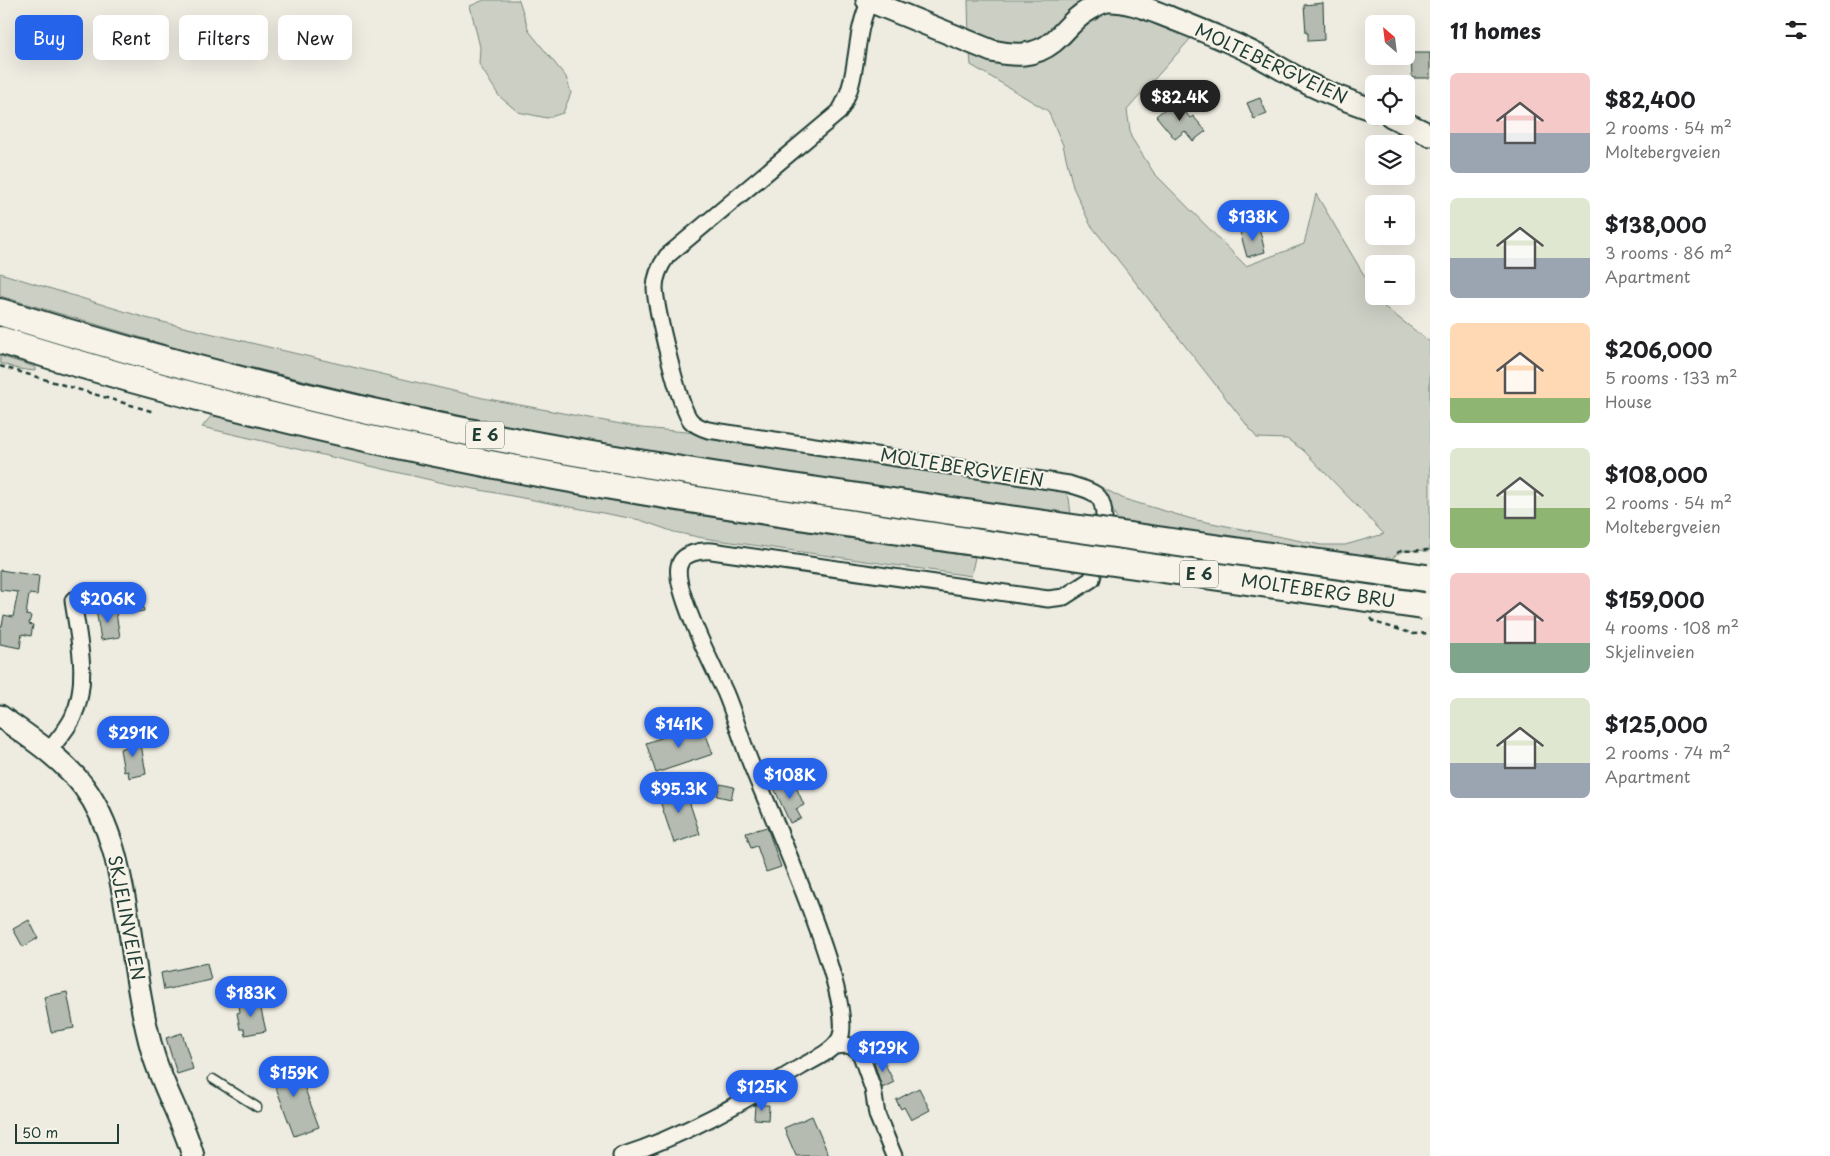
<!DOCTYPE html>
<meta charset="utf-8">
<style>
body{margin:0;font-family:"Playpen Sans",sans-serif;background:#f2f2f2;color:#202124;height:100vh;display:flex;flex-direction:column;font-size:19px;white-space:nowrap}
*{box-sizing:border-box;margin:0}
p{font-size:16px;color:#757577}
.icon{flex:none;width:28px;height:28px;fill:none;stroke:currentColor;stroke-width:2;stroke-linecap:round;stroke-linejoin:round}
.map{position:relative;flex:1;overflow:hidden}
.drawer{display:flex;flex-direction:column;background:#fff;width:400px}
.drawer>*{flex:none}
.top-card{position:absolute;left:15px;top:15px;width:475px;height:45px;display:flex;gap:10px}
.needle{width:32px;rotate:332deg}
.tools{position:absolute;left:1365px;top:15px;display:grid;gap:10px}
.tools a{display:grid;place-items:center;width:50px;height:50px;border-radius:8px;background:#fff;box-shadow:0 5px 20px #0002;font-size:25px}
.scale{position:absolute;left:15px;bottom:12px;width:104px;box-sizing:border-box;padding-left:5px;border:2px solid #1f3d34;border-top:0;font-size:14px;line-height:18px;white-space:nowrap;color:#1f3d34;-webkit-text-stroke:4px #f7f3e8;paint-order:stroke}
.price{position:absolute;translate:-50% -42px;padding:0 11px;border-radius:18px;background:#2563eb;color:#fff;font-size:16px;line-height:32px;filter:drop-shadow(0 1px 2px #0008)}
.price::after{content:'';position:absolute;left:50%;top:30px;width:15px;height:11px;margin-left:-8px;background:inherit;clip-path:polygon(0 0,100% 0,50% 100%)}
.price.selected{background:#222;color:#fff}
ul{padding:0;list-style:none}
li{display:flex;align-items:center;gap:15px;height:125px;padding:0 20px}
li span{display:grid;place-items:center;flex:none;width:140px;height:100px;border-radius:8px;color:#555}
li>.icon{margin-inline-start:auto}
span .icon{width:60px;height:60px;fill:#fffc;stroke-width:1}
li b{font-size:21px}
h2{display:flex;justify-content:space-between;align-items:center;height:60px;padding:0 20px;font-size:21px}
.chip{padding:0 18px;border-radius:8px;background:#fff;box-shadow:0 5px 20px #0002;font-size:18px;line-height:45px}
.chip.selected{background:#2563eb;color:#fff}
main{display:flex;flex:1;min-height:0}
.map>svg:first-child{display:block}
.green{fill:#cccfc4;stroke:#76867c}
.building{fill:#b5bbb0;stroke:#1f3d34}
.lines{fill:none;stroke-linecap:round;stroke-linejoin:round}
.service-casing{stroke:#1f3d34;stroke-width:11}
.minor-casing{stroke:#1f3d34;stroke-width:19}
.secondary-casing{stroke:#1f3d34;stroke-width:25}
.motorway-casing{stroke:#1f3d34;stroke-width:30}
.path{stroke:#1f3d34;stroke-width:2.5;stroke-dasharray:5 4;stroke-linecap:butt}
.service{stroke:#f7f3e8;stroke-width:8}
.minor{stroke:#f7f3e8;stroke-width:15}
.secondary{stroke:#f7f3e8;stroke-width:21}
.motorway{stroke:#f7f3e8;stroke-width:26}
.motorway-bridge-casing{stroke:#1f3d34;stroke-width:30;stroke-linecap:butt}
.motorway-bridge{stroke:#f7f3e8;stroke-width:26}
.labels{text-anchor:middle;stroke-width:4;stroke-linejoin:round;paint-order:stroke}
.shield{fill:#f7f3e8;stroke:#60746a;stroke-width:1}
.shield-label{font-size:16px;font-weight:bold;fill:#1f3d34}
.street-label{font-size:18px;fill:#1f3d34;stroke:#f7f3e8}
</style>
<main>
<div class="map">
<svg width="1430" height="1156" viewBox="0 0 1430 1156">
<rect width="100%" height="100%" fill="#eeece1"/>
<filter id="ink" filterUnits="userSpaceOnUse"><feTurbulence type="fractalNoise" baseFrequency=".02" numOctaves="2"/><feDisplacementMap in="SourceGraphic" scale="10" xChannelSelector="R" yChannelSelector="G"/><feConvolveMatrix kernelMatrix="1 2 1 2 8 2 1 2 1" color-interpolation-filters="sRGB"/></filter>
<g filter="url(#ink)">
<g class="green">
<polygon points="484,0 519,0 529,31 566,77 571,93 563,113 547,118 518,112 499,96 479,64 480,47 470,6"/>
<polygon points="968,0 1097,0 1199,29 1127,110 1131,137 1154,173 1246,266 1304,244 1316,194 1374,292 1374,296 1376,296 1382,305 1430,342 1430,550 1401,551 1334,605 1106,572 1117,518 1099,486 1124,499 1192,519 1321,545 1345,545 1384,534 1303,450 1287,439 1257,438 1090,224 1073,187 1063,145 1048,111 971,65 969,41"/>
<polygon points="0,273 146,318 483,398 642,428 697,433 1064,490 1069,498 1071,515 673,455 524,429 385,400 200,355 0,296"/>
<polygon points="0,356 35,367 35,371 18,369 0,363"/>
<path d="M212 415C314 439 417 464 520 484 671 513 823 534 975 557L971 576 703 538 674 532 640 520 448 484 202 427Z"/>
</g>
<g class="building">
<polygon points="1323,3 1324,40 1308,41 1308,33 1306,33 1304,5"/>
<polygon points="1411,53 1430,53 1430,78 1412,78"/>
<polygon points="1260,98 1267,114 1254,119 1247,103"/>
<polygon points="1176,100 1190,118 1193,116 1206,131 1193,141 1185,131 1175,139 1156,116"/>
<polygon points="1259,227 1265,252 1247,257 1240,232"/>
<polygon points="0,570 39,576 37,595 29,594 26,615 31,616 29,624 33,625 31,636 22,634 20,648 0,644 0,626 2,626 4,615 13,617 18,592 0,590"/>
<polygon points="142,596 144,611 129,613 126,599"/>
<polygon points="115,607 120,637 101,640 96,610"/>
<polygon points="702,724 713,754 656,773 646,743"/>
<polygon points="140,738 146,774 129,778 128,771 124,772 120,749 127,747 125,740"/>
<polygon points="793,780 804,805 796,809 801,818 790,823 774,788"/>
<polygon points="720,784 734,787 731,799 717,796"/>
<polygon points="684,786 700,834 674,843 658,795"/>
<polygon points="767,827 781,867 766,872 757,846 751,848 746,833"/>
<polygon points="29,920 38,938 23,947 13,929"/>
<polygon points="207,963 211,980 164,990 161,973"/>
<polygon points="67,992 74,1028 51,1032 44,997"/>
<polygon points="259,1001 266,1031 245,1035 244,1029 240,1029 237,1013 240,1012 239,1005"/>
<polygon points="182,1033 193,1069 177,1074 166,1038"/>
<polygon points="882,1058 894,1082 882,1088 874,1062"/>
<polygon points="294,1059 319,1127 294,1136 269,1069"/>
<polygon points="919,1088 930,1110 911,1120 904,1107 901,1109 896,1100"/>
<polygon points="755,1105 769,1105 768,1120 754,1119"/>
<polygon points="812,1116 829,1156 796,1156 784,1128"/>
</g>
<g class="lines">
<g class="service-casing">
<polyline id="service" points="213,1079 257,1107"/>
</g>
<g class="minor-casing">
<g id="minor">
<path d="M48 752C56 741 67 730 73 717 90 681 78 637 73 600"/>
<polyline points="835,1046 846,1045 855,1047 861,1055 873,1089 877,1115 894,1156"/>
<path d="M621 1156C684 1136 743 1102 799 1068 812 1060 833 1052 840 1038 857 1002 768 808 751 764 741 740 735 715 725 692 714 669 673 588 679 566 682 553 701 550 712 551L1048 599 1064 597 1092 579C1096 559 1115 508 1095 494 1088 489 1077 487 1069 484L708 430C702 428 695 425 691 421 679 408 656 309 655 288 655 276 660 266 667 256L839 112C861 78 852 37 870 1"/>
</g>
</g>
<g class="secondary-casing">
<g id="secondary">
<path d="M867 0 992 51C1015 56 1034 57 1053 42 1065 32 1073 19 1087 11 1093 7 1100 2 1107 1 1127 0 1148 9 1166 16 1196 28 1228 40 1257 55 1273 64 1290 74 1307 83 1328 94 1351 102 1374 110"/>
<polyline points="1391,116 1430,135"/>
<path d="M0 716C29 737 62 758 84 787 112 825 120 873 128 919 135 963 140 1007 152 1050 162 1087 183 1119 193 1156"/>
</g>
</g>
<g class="motorway-casing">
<g id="motorway">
<path d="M0 312C162 362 326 405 493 437 654 468 817 491 980 515"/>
<path d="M0 340C161 390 325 432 490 464 651 495 813 518 974 542"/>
</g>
</g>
<g class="path">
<polyline points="0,366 154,412"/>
<polyline points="1397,553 1401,551 1430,550"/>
<polyline points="1371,618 1374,622 1414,634 1430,633"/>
</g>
<use href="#service" class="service"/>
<use href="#minor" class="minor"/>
<use href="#secondary" class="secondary"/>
<use href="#motorway" class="motorway"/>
<g class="motorway-bridge-casing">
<g id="motorway-bridge">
<polyline points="980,515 1426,578"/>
<polyline points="974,542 1423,606"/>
</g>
</g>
<use href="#motorway-bridge" class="motorway-bridge"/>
</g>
</g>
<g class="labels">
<g class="shield">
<rect x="466" y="421.5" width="38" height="27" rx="4"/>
<rect x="1180" y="560.5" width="38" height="27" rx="4"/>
</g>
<g class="shield-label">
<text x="485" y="441">E 6</text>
<text x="1199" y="580">E 6</text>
</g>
<g class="street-label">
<text transform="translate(1271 64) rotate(25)" y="6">MOLTEBERGVEIEN</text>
<text transform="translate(962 468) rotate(9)" y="6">MOLTEBERGVEIEN</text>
<text transform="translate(1318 591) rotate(8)" y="6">MOLTEBERG BRU</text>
<text transform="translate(126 918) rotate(79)" y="6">SKJELINVEIEN</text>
</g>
</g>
</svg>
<div class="tools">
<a><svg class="needle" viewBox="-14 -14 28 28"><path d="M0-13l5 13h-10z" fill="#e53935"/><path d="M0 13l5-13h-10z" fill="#757577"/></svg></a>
<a><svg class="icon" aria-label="locate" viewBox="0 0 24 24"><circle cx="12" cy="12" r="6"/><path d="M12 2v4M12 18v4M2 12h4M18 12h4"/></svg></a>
<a><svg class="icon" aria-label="layers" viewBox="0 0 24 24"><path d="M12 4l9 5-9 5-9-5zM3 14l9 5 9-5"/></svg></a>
<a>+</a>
<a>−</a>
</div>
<div class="scale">50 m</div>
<b class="price selected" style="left:1180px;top:122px">$82.4K</b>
<b class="price" style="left:1253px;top:242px">$138K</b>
<b class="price" style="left:108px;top:624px">$206K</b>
<b class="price" style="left:679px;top:749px">$141K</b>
<b class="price" style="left:133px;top:758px">$291K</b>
<b class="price" style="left:790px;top:800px">$108K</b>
<b class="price" style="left:679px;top:814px">$95.3K</b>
<b class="price" style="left:251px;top:1018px">$183K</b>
<b class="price" style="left:883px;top:1073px">$129K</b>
<b class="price" style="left:294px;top:1098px">$159K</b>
<b class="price" style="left:762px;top:1112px">$125K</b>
<div class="top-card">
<a class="chip selected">Buy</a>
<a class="chip">Rent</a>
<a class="chip">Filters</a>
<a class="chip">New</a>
</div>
</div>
<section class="drawer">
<h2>11 homes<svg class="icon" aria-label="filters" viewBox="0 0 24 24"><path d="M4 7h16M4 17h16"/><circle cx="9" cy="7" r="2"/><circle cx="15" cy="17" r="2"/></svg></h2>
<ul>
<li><span style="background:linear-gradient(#f6c9c9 60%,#9aa5b1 0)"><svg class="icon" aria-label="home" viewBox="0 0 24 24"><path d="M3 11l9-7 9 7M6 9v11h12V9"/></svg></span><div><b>$82,400</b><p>2 rooms · 54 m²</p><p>Moltebergveien</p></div></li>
<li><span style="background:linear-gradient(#dfe7d0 60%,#9aa5b1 0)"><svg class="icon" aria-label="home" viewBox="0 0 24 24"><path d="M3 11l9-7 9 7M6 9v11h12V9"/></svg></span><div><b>$138,000</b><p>3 rooms · 86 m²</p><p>Apartment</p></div></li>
<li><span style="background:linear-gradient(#ffd9b3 75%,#8fb573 0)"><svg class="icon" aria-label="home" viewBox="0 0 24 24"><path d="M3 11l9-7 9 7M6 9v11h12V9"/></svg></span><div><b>$206,000</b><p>5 rooms · 133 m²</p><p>House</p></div></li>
<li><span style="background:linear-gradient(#dfe7d0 60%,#8fb573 0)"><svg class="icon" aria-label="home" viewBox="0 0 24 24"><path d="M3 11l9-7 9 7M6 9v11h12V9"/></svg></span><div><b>$108,000</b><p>2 rooms · 54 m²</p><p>Moltebergveien</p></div></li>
<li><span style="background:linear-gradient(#f6c9c9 70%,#7fa58c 0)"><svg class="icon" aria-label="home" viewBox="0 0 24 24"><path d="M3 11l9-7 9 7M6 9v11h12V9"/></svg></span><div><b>$159,000</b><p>4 rooms · 108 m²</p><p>Skjelinveien</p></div></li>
<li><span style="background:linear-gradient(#dfe7d0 65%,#9aa5b1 0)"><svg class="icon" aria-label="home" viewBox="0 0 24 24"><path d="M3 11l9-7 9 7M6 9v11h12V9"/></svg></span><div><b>$125,000</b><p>2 rooms · 74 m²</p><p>Apartment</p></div></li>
</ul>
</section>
</main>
